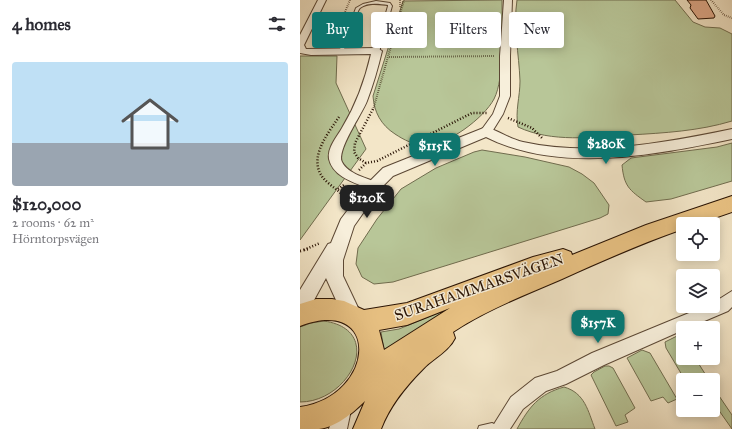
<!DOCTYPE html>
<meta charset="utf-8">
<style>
body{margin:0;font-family:"IM FELL Great Primer",serif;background:#f2f2f3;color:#2b2b33;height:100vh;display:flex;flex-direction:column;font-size:15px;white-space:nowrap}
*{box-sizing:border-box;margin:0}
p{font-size:13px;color:#7c7c81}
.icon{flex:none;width:22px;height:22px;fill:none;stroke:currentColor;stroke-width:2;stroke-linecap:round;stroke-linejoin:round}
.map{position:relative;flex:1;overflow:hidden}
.side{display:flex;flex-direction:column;background:#fff;width:300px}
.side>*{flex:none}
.top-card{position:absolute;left:12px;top:12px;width:360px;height:36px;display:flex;gap:8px}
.buttons{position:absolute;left:376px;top:217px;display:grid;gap:8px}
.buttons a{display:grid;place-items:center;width:44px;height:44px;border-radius:4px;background:#fff;box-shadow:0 2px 10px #0003;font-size:20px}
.price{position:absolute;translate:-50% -34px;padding:0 9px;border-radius:8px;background:#0f766e;color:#fff;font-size:13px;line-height:26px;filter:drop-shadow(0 1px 2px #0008)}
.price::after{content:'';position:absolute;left:50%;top:24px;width:12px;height:9px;margin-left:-6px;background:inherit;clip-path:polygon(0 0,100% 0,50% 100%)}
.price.selected{background:#222;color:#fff}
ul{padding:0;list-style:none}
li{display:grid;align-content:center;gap:8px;height:212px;padding:0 12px}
li span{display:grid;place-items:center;height:124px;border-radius:4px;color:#555}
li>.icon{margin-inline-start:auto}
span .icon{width:72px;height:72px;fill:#fffc;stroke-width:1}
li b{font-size:17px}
h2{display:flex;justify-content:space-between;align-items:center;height:48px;padding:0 12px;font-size:17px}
.pill{padding:0 14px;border-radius:4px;background:#fff;box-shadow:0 2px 10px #0003;font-size:14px;line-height:36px}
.pill.selected{background:#0f766e;color:#fff}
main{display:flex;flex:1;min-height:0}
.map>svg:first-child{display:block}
.green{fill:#b8c698;stroke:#706c4e}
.building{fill:#e0aa8a;stroke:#281203}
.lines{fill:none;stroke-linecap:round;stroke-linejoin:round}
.service-casing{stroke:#5b4734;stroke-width:2}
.minor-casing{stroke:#5b4734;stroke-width:2}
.tertiary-casing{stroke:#5b4734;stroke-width:2}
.primary-casing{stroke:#281203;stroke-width:2}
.path-far2{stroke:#281203;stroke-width:2;stroke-dasharray:0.5 1.5;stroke-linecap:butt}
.path-far1{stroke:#281203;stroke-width:2.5;stroke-dasharray:1 2;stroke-linecap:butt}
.path{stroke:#281203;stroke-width:3;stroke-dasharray:1 2.5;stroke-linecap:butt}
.service{fill:#f7efdb;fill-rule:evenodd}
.minor{fill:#f7efdb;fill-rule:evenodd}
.tertiary{fill:#f7efdb;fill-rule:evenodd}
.primary{fill:#eac384;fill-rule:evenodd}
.labels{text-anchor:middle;stroke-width:3;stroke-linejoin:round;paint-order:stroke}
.street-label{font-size:15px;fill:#281203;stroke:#f7efdb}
</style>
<main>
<section class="side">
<h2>4 homes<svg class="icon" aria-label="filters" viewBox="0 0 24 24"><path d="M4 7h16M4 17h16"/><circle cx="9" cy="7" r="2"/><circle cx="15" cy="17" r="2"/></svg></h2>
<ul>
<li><span style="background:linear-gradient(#bfe0f5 65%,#9aa5b1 0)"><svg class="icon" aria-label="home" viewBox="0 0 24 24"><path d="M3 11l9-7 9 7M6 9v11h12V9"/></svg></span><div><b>$120,000</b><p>2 rooms · 62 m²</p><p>Hörntorpsvägen</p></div></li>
</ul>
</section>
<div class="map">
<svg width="432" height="429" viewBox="0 0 432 429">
<rect width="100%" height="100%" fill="#f3e6c8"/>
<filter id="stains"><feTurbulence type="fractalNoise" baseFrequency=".005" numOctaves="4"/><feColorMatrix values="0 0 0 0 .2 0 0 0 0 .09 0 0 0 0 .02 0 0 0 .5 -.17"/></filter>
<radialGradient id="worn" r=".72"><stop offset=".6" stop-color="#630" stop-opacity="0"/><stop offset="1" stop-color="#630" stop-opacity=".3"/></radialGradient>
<g class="green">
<path d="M202 0C202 25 205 78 194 99 184 118 147 146 125 145 114 145 104 140 95 134 81 125 74 112 73 96L103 1Z"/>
<path d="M217 0H375L393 22 405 27 420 28 432 34V121C399 131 364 133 329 135 293 137 252 143 218 127 215 111 220 97 220 81 219 54 213 26 217 0Z"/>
<polygon points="0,56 37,56 36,83 66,149 0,240"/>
<path d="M432 143V181L371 199 346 202C329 190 324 186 322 165L331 158 417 147Z"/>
<polygon points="182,150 225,157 269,167 282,174 294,183 309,205 308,214 300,218 93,282 74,284 62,277 56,264 58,248 77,219 101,189 136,168 174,152"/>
<polygon points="162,303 83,357 83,344 81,332 99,329"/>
<path d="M24 321C86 330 50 402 0 402V327L11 323Z"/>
<polygon points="383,333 383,358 395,358 409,380 385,380 366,348 365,342"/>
<polygon points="342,350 350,353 377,399 368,403 363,397 351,401 327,358"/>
<polygon points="305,366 309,366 313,368 335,408 325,415 328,422 316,426 291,375 294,372"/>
<path d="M264 387C285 393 288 411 295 429H217C229 407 239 394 264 387Z"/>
<polygon points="413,387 432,415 432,429 413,402"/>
</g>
<polygon class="building" points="387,0 406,0 415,16 414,18 398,19 390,8 391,5"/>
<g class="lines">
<g class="service-casing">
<g id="service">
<path d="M76 1 90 3 92 6 79 52 75 51 88 6V5C79 4 68 2 60 8 56 12 46 45 43 52L39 53V52L56 8 63 4Z"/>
<polygon points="192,423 198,426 199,429 178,429 179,426"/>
</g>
</g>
<g class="minor-casing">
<g id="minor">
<path d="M18 0H26L4 45 6 49 77 48 82 51C78 68 73 85 67 101 62 114 36 151 42 162 48 174 67 178 78 183L80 186 78 189 74 191 70 189C55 183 33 177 29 159 27 148 37 137 42 128 56 105 65 80 71 54L11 55 0 53V35Z"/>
<polygon points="204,0 212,0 210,56 210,96 203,114 190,135 182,135 180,132 193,114 200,96 200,56"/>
<polygon points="432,291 432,307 428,311 388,328 383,328 383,330 304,365 266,384 246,391 223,409 210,429 191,429 211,397 235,378 257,371 292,353 406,306 413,306 413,303"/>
<polygon points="43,396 49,399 52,405 47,429 29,429 37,399"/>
</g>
</g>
<g class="tertiary-casing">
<path id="tertiary" d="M186 127C199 131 210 139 223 142 291 157 364 143 432 129V139C355 155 259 174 186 137L93 176 79 190 68 206 54 226 43 260V276L61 314 59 320 52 322 45 320 26 278 7 313 0 315V290L28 244 31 243 41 219 69 182 83 168Z"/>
</g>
<g class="primary-casing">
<path id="primary" d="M432 196V212L397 224H383V229C342 243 302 261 262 279 225 295 186 310 153 332L155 338C149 351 134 358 124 368 106 386 90 405 81 429H53L65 401C53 413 36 427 19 429 13 429 6 429 0 429V407C76 396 82 295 0 326V304L16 299H32L44 301 64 310 107 303 233 257 263 249 271 252 272 255 346 225ZM150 308 84 350 79 330 107 325Z"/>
</g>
<g class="path-far2">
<polyline points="100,0 100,8"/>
<polyline points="411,0 424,15 432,18"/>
<polyline points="42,19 50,0"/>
<polyline points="89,57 195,56"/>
<polyline points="73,110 104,0"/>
</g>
<g class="path-far1">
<path d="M39 117C26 136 5 162 27 182 35 189 43 193 47 202"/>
<polyline points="208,118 232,128 242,138"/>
<polyline points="66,163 58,158 54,152 55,143 73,109"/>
<polyline points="59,170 66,163 77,161 172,113 187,113"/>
<polyline points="38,189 44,185"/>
<polyline points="4,250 20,243"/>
</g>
<polyline class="path" points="0,251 8,249"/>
<use href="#service" class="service"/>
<use href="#minor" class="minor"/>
<use href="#tertiary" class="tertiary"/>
<use href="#primary" class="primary"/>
</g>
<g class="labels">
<g class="street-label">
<text transform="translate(179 287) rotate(-19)" y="5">SURAHAMMARSVÄGEN</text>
</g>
</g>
<rect width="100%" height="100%" filter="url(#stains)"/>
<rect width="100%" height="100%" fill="url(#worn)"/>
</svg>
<div class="buttons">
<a><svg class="icon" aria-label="locate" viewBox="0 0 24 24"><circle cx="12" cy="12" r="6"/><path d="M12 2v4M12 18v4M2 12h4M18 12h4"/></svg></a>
<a><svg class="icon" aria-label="layers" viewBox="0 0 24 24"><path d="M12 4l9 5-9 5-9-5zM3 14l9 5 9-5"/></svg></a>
<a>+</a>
<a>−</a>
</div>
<b class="price" style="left:306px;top:165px">$280K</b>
<b class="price" style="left:135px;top:167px">$115K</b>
<b class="price selected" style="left:67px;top:219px">$120K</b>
<b class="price" style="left:298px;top:344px">$157K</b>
<div class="top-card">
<a class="pill selected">Buy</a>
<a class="pill">Rent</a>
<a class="pill">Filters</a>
<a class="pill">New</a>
</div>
</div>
</main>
